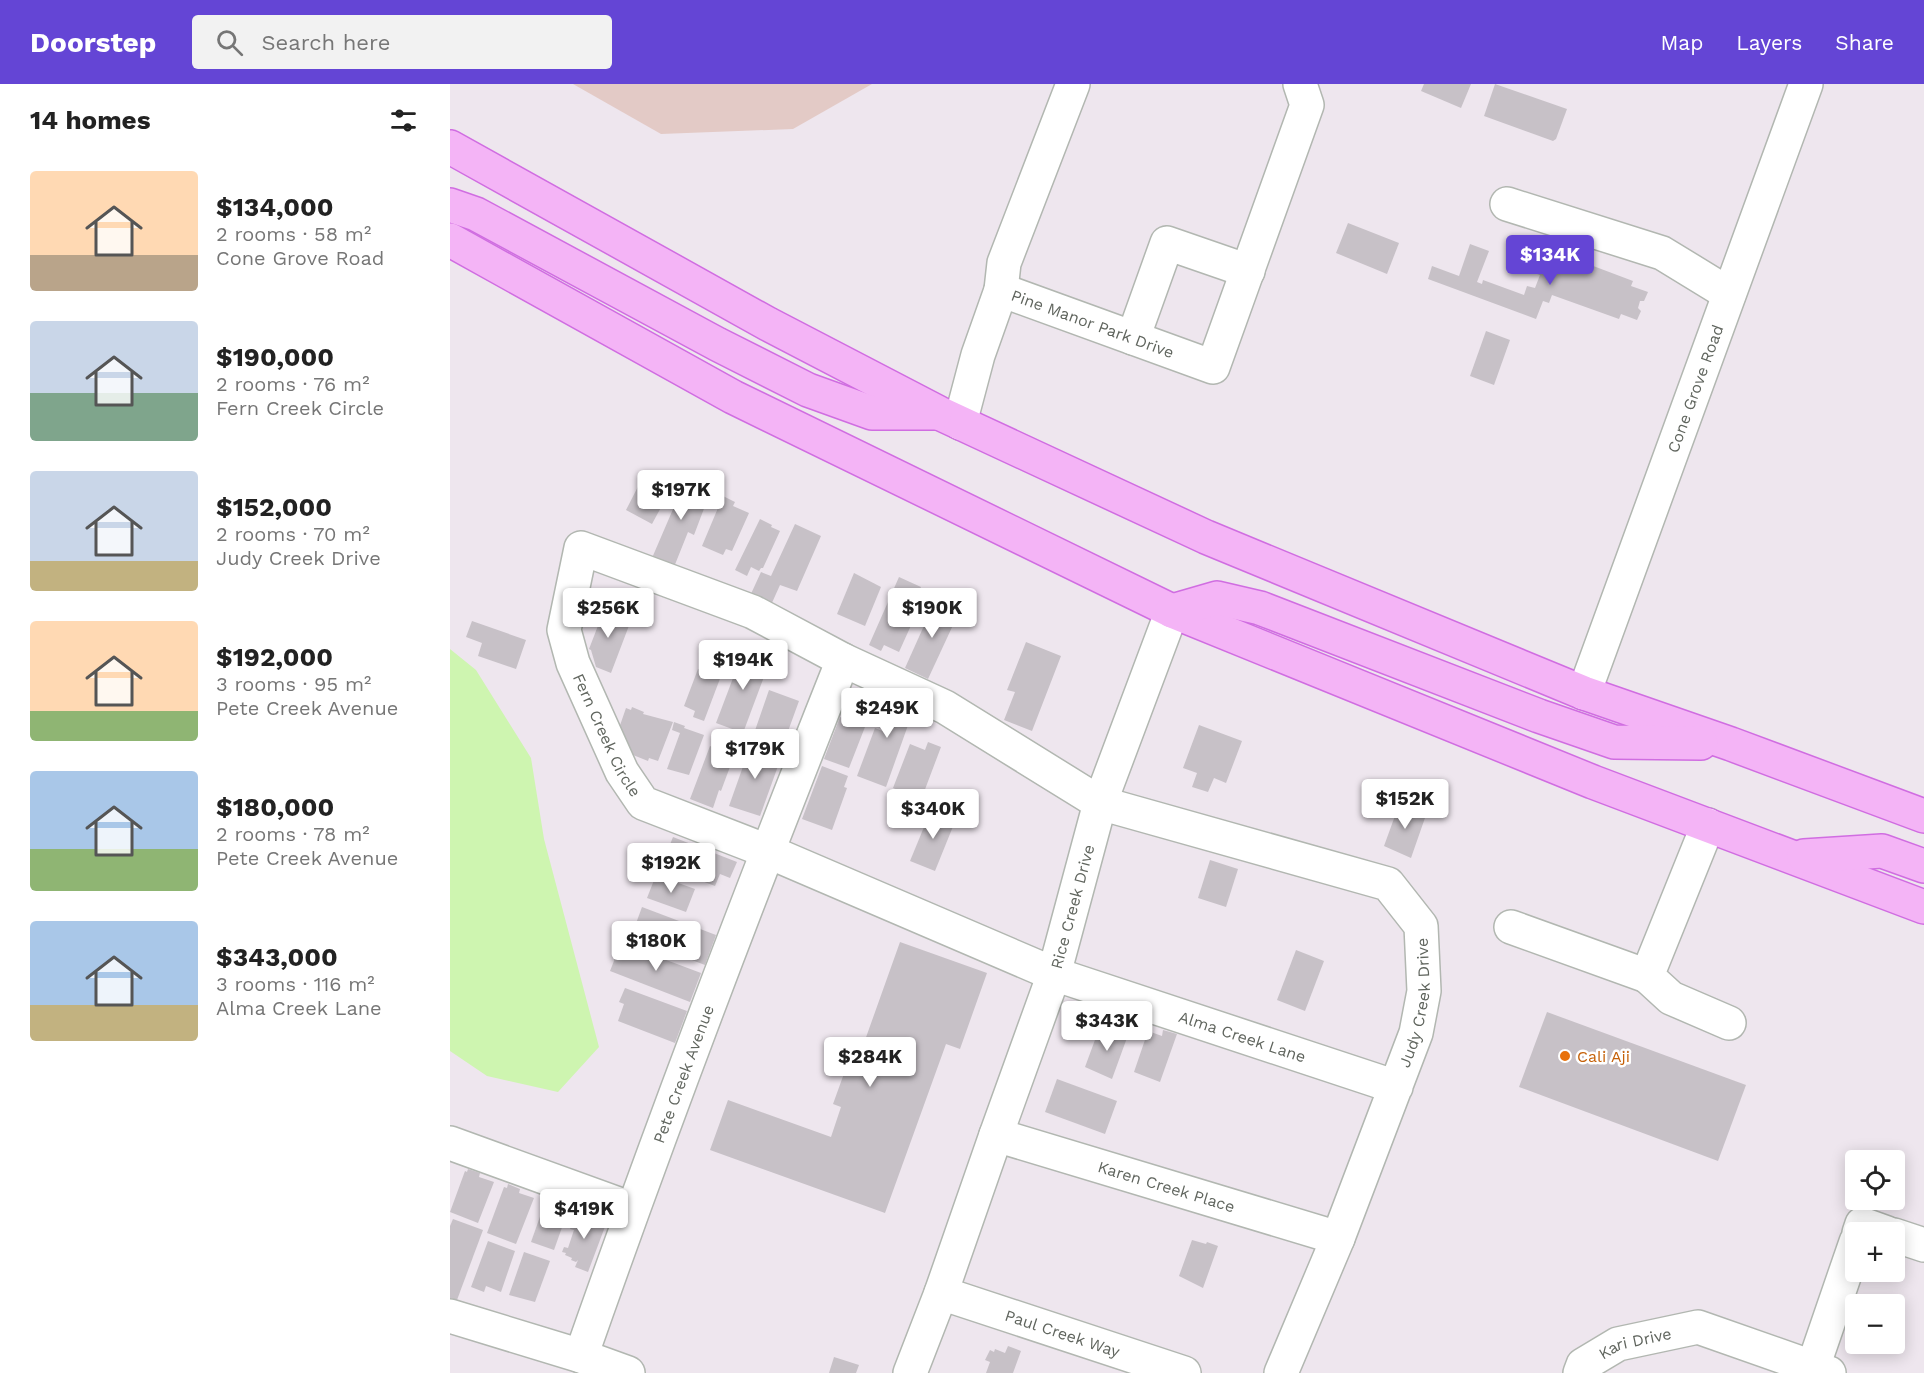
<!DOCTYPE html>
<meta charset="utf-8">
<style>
body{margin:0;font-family:"Work Sans",sans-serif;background:#f2f2f2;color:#222;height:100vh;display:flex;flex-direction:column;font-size:22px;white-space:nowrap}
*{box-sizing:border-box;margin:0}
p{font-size:20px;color:#767676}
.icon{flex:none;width:33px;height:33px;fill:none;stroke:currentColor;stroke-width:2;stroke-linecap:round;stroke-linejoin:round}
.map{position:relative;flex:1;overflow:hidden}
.sheet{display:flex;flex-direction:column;background:#fff;width:450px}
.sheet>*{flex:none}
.controls{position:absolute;left:1395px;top:1066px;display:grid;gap:12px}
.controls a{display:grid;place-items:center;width:60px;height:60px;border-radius:6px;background:#fff;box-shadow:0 3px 15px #0003;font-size:30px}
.price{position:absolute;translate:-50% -51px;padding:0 14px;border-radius:6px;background:#fff;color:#222;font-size:20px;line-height:39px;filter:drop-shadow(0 2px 3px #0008)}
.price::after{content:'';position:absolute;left:50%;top:36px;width:18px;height:14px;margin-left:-9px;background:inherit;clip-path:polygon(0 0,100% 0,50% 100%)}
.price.on{background:#6445d5;color:#fff}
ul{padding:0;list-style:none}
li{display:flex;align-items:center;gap:18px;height:150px;padding:0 30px}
li span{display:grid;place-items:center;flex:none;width:168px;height:120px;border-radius:6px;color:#555}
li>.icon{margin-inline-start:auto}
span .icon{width:72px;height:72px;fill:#fffc;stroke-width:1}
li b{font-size:26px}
h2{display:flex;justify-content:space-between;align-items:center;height:72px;padding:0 30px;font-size:26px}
header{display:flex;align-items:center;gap:36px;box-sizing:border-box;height:84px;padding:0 30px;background:#6445d5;color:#fff}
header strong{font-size:28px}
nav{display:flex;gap:33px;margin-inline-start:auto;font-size:21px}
.search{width:420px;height:54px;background:#f2f2f2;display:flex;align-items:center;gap:15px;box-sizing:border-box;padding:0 21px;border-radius:6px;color:#767676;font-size:22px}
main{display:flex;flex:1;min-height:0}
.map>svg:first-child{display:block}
.green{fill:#e3cac6}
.water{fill:#cef5b0}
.building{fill:#c7c1c7}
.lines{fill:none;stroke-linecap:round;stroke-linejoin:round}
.minor-casing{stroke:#b2b7b1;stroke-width:36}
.major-casing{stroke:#d06de1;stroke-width:36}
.minor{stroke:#fff;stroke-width:33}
.major{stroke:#f4b4f6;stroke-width:33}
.food-dot{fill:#e8710a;stroke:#fff;stroke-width:2}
.labels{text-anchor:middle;stroke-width:5;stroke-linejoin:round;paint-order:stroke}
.street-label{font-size:16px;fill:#60655e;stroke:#fff}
.food-label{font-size:16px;fill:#c56008;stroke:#fff;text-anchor:start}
</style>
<header>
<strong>Doorstep</strong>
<div class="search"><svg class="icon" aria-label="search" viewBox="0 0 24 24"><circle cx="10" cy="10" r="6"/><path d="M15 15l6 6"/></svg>Search here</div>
<nav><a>Map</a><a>Layers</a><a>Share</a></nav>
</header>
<main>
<section class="sheet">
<h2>14 homes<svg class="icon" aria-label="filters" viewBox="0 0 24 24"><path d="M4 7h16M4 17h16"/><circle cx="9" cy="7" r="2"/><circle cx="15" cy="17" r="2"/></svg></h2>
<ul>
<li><span style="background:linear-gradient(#ffd9b3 70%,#b9a48a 0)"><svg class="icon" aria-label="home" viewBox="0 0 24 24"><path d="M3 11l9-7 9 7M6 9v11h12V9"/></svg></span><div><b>$134,000</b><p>2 rooms · 58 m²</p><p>Cone Grove Road</p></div></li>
<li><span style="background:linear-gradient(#c9d6e8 60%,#7fa58c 0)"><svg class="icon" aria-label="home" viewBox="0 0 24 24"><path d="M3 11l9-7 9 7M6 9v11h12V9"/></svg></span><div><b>$190,000</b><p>2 rooms · 76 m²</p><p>Fern Creek Circle</p></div></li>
<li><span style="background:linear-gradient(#c9d6e8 75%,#c2b280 0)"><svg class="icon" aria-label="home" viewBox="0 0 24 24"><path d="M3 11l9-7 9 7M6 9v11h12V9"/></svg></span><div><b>$152,000</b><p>2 rooms · 70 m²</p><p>Judy Creek Drive</p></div></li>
<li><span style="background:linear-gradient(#ffd9b3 75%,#8fb573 0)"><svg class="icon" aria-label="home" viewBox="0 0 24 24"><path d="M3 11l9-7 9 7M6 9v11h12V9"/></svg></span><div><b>$192,000</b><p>3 rooms · 95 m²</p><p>Pete Creek Avenue</p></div></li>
<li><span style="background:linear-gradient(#a9c7e8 65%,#8fb573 0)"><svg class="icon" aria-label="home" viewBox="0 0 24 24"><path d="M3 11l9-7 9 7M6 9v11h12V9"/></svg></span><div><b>$180,000</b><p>2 rooms · 78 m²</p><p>Pete Creek Avenue</p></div></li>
<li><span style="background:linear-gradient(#a9c7e8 70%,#c2b280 0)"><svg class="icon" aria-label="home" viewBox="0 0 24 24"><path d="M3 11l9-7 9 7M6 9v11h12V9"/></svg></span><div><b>$343,000</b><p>3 rooms · 116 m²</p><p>Alma Creek Lane</p></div></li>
</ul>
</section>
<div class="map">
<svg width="1474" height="1289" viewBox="0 0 1474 1289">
<rect width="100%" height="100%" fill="#eee6ee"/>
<polygon class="green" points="123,0 422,0 343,45 211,50"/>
<polygon class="water" points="0,565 26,586 81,674 94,755 149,963 108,1008 37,992 0,967"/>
<g class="building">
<polygon points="974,0 1021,0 1011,24 971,7"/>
<polygon points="1045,0 1117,25 1106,55 1103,57 1034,32"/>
<polygon points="898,139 949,159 937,190 886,169"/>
<polygon points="1020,160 1039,167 1027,198 1032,200 1033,196 1074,211 1077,202 1085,204 1090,191 1079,187 1082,177 1093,181 1099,166 1121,174 1124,167 1133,171 1130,177 1183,197 1181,202 1198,208 1194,217 1190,217 1188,224 1191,227 1187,236 1171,230 1169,235 1102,211 1099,219 1093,217 1086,235 978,195 982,182 1009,192"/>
<polygon points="1036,247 1060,256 1044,301 1020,292"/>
<polygon points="239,388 252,394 246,408 258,414 244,451 238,448 224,483 202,474"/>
<polygon points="195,389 207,395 208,392 218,398 217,400 222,403 202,440 176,426"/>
<polygon points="273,412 285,418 283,422 299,429 282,467 276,465 273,471 252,462"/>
<polygon points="310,435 322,441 321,443 330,447 313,484 311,484 309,487 301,483 297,492 285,486"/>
<polygon points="345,440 371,452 347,507 330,501 321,521 300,512 311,488 321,492"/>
<polygon points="404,489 431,503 415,542 387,530"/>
<polygon points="449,493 471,503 466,514 472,517 449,568 434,561 431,567 419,561"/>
<polygon points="486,515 510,526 478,595 455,584"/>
<polygon points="156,521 169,526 166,534 180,539 161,589 146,583 141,566 139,565"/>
<polygon points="22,537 76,556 66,585 28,572 32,559 16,553"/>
<polygon points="576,558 611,572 582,647 554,636 565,608 557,606"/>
<polygon points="294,565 321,574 293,649 266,639"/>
<polygon points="248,585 271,592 254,637 243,633 245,627 234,622"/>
<polygon points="412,601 429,607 399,684 374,675 390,633 404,638 406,634 401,632"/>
<polygon points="319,606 349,617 333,661 325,657 322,666 301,658"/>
<polygon points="439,606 467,616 436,703 407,692 425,644 440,650 442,645 427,640"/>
<polygon points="182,623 194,628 193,630 223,638 208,677 199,674 198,677 183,671 167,650 176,624 181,626"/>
<polygon points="224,638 235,642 234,644 254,651 239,691 217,685 230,649 222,646"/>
<polygon points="749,641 792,657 776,699 764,694 758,708 742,703 747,689 733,684"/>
<polygon points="478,658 491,663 471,716 443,704 460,660 475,666"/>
<polygon points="301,660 332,671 310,732 279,722"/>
<polygon points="260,662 284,672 271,707 269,706 263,724 240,715"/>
<polygon points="372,682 398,692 394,703 397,704 382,746 352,735"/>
<polygon points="950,718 961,722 960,725 976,731 961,774 934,762"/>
<polygon points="481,726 506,735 485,787 460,777"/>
<polygon points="223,753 287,778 280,794 270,790 265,802 202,778 207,764 217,768"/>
<polygon points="760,776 788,785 776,823 748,814"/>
<polygon points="206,791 245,805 236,828 197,814"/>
<polygon points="192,823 266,851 255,881 181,853"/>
<polygon points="450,858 537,889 510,965 496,960 435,1129 260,1066 278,1016 381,1053 391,1023 383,1020 396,984 404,987"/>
<polygon points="171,859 251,889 240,918 160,887"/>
<polygon points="846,866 874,877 855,927 827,916"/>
<polygon points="175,904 237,927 225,959 168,937 174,920 169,918"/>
<polygon points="1097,928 1296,1001 1268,1077 1069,1003"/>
<polygon points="649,945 655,947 656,945 665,948 666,946 678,951 662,995 635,983"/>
<polygon points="713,946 727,950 710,998 684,988 698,947 712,952"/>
<polygon points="607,995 667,1017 655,1050 595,1028"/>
<polygon points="18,1085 30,1089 29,1093 44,1098 28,1139 0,1128 15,1087 17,1088"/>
<polygon points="58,1100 70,1105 69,1109 84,1114 66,1160 37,1149 54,1103 57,1104"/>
<polygon points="92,1127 115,1135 104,1166 81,1158"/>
<polygon points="133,1127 143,1131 142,1135 156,1140 138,1188 125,1183 128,1176 126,1178 121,1176 122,1174 115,1171 116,1169 112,1168 114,1163 118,1164 124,1146 120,1145 122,1140 126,1140 122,1139 125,1131 129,1132"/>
<polygon points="3,1135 33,1146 7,1216 0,1214 0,1142"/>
<polygon points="742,1156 756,1160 757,1158 768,1162 753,1204 729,1192"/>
<polygon points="38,1157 65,1167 51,1208 36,1202 34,1208 21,1203"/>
<polygon points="74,1168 100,1177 85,1218 59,1211"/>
<polygon points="558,1262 571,1267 563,1289 536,1289 540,1278 535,1276 540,1266 544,1268 545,1265 555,1269"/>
<polygon points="384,1273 409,1281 406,1289 379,1289"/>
</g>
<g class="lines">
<g class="minor-casing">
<g id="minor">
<polyline points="1057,120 1212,169 1279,210"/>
<polyline points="551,206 554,179 623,0"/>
<polyline points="683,254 717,159 798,187"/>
<path id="s1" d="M510 339 528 271 551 206 763 283 857 21 850 0"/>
<path id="s2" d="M1134 609 1356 0"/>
<polyline points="1258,741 1197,892 1221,914 1279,939"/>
<polyline points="1061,843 1197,892"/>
<path id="s3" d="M546 1051 888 1154"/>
<polyline points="0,1059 182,1125"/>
<polyline points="1409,1149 1412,1140 1437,1149"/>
<polyline points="1444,1151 1474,1161"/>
<path id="s4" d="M491 1209 734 1289"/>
<polyline points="0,1232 131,1272 178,1289"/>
<path id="s5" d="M131 1272C213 1038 301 807 393 576"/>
<polyline points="1363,1283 1406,1158"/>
<path id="s6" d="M460 1289 491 1209 546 1051 604 890 650 719 722 527"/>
<path id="s7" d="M831 1289 888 1154 966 949 974 907 971 842 938 800 650 719 495 623 393 576 303 528 131 464 114 546 123 579 172 688 193 719 317 767 604 890 946 1003"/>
<path id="s8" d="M1130 1289 1133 1281 1168 1260 1248 1243 1379 1289"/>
</g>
</g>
<g class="major-casing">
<g id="major">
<polyline points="0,63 318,240 489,329 756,453 1134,609 1281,660 1474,732"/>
<polyline points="0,121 26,130 267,260 358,306 422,329 485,329"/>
<polyline points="0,156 283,313 722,527 1143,698 1474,823"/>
<polyline points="722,527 767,514 810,524 1089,632 1164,658 1251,659"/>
<polyline points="1354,772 1432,767 1474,782"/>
</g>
</g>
<use href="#minor" class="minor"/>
<use href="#major" class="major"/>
</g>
<circle class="food-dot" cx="1115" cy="972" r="6"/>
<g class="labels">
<g class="street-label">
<text dy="6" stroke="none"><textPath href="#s1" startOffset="237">Pine Manor Park Drive</textPath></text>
<text dy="6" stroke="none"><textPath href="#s2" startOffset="324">Cone Grove Road</textPath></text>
<text dy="6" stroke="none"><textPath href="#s7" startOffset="1604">Fern Creek Circle</textPath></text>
<text dy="6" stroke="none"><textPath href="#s6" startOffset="494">Rice Creek Drive</textPath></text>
<text dy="6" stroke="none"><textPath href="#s7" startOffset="396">Judy Creek Drive</textPath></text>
<text dy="6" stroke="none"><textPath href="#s7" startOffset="2325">Alma Creek Lane</textPath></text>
<text dy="6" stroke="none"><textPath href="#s5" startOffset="300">Pete Creek Avenue</textPath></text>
<text dy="6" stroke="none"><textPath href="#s3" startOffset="178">Karen Creek Place</textPath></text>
<text dy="6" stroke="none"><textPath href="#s4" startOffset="128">Paul Creek Way</textPath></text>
<text dy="6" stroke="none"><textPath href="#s8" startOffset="66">Kari Drive</textPath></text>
</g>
<g class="food-label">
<text x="1127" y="978">Cali Aji</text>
</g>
</g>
</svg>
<div class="controls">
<a><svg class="icon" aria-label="locate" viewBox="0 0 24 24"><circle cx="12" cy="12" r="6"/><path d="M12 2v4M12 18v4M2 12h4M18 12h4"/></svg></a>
<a>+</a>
<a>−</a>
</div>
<b class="price on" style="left:1100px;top:202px">$134K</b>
<b class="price" style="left:231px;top:437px">$197K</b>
<b class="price" style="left:158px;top:555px">$256K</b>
<b class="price" style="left:482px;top:555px">$190K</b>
<b class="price" style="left:293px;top:607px">$194K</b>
<b class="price" style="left:437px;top:655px">$249K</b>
<b class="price" style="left:305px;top:696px">$179K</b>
<b class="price" style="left:955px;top:746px">$152K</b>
<b class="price" style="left:483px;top:756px">$340K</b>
<b class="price" style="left:221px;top:810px">$192K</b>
<b class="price" style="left:206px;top:888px">$180K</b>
<b class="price" style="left:657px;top:968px">$343K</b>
<b class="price" style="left:420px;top:1004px">$284K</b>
<b class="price" style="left:134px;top:1156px">$419K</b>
</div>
</main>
